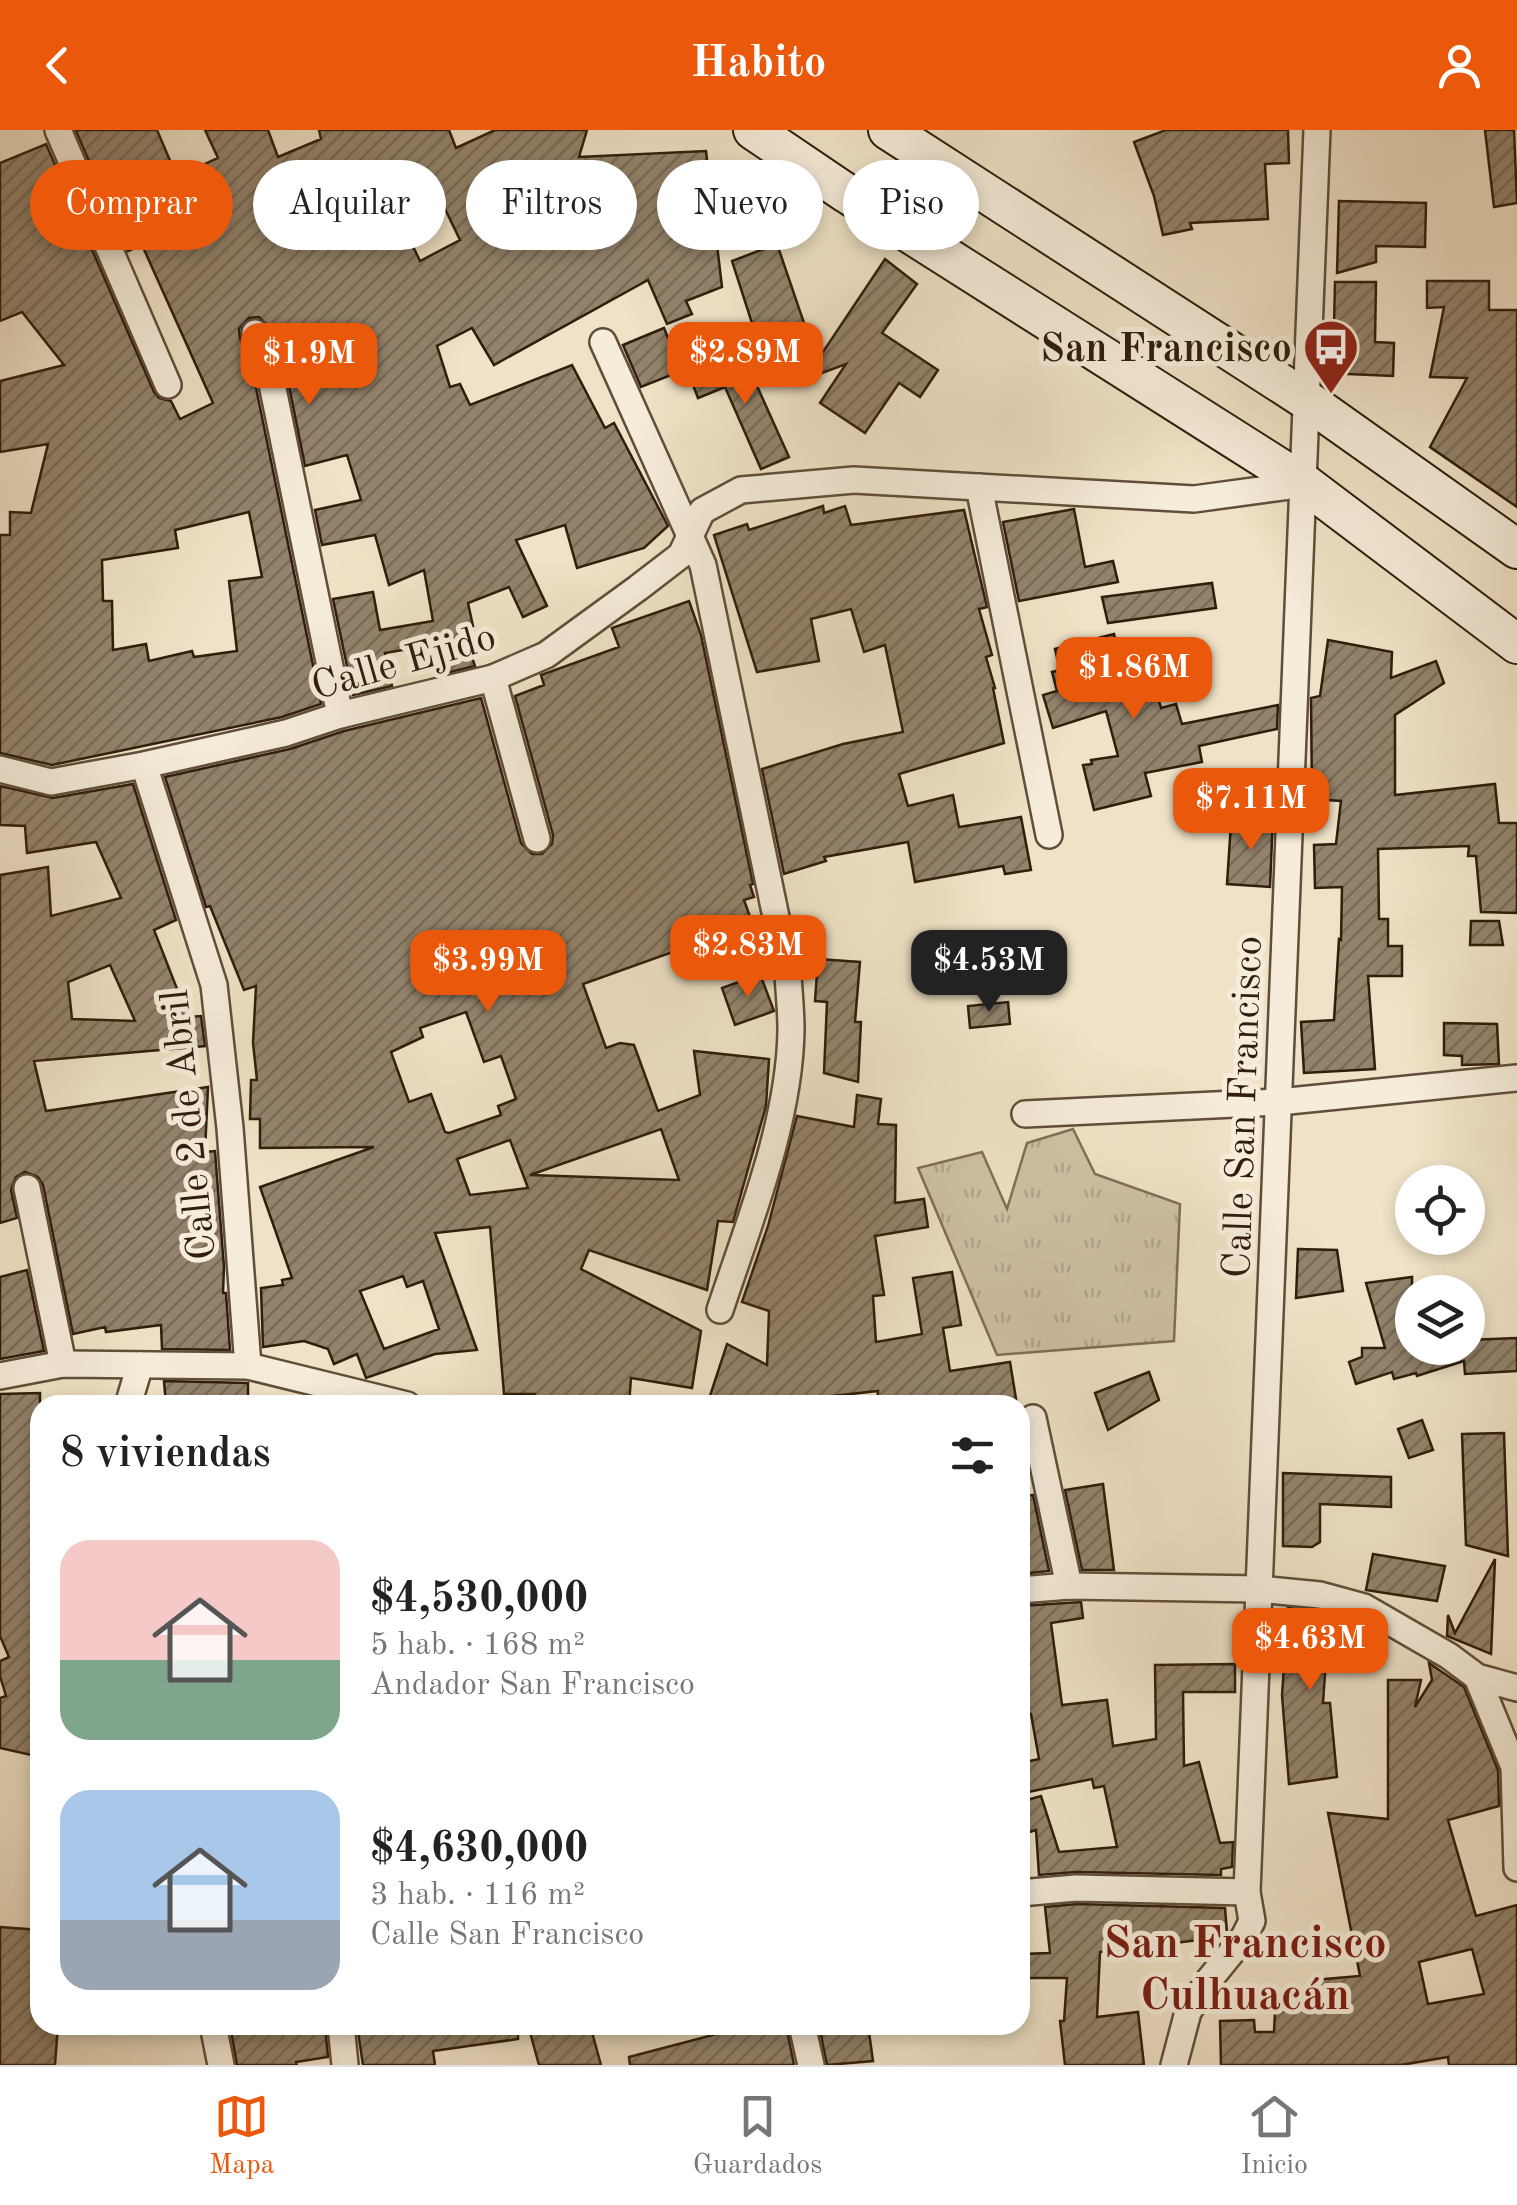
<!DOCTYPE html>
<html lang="es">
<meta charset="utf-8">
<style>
body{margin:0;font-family:"Old Standard TT",serif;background:#f6f6f6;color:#222;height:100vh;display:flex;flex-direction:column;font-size:38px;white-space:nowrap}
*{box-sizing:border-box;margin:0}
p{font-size:32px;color:#767676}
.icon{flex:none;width:55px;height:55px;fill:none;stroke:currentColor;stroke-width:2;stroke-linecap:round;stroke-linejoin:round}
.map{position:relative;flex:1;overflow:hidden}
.details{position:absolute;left:30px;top:1265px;width:1000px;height:640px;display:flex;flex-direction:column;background:#fff;border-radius:30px;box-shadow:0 5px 15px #0003}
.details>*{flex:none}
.guide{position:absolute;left:30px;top:30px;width:1000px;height:90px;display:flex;gap:20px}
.buttons{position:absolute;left:1395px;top:1035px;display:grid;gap:20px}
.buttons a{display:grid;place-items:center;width:90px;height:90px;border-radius:50%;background:#fff;box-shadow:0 5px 15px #0003;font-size:50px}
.price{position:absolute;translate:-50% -85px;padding:0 22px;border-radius:20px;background:#ea580c;color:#fff;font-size:32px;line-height:65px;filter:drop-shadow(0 2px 5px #0008)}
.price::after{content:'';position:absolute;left:50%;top:60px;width:30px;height:22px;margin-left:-15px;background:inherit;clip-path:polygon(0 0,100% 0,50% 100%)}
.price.selected{background:#222;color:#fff}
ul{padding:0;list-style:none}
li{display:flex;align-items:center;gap:30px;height:250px;padding:0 30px}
li span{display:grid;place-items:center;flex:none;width:280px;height:200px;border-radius:30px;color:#555}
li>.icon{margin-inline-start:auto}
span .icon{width:120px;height:120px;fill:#fffc;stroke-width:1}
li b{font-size:42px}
h2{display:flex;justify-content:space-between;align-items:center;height:120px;padding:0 30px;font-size:42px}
.pill{padding:0 35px;border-radius:45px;background:#fff;box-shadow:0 5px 15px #0003;font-size:35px;line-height:90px}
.pill.selected{background:#ea580c;color:#fff}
header{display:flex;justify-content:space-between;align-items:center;height:130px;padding:0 30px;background:#ea580c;color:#fff;font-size:45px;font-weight:800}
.dock{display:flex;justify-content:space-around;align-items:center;height:140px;border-top:2px solid #e0e0e0;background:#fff;font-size:28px;color:#767676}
.dock a{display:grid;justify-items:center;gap:5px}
.dock .selected{color:#ea580c}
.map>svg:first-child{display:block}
.park{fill:url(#park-tufts);stroke:#806f58;stroke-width:2.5}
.building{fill:url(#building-hatch);stroke:#301d0b;stroke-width:2.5;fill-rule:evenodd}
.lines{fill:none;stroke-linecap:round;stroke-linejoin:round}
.street-casing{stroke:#604e3a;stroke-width:30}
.secondary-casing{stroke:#301d0b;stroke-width:42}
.street{stroke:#f5ecda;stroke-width:25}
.secondary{stroke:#f5ecda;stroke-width:38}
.labels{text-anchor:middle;stroke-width:10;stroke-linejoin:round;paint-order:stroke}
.poi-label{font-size:40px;font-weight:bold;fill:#301d0b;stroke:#f5ecda;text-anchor:end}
.street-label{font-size:40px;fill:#301d0b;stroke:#f5ecda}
.quarter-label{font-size:45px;font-weight:bold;fill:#7a1f14;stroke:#f5ecda}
</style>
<header><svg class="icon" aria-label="back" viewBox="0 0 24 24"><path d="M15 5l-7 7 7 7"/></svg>Habito<svg class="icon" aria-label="person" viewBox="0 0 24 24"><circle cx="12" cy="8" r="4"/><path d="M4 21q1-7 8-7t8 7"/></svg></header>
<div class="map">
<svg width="1517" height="1935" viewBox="0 0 1517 1935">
<defs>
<pattern id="park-tufts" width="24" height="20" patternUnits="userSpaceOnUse" patternTransform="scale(2.5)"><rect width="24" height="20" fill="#cfc1a6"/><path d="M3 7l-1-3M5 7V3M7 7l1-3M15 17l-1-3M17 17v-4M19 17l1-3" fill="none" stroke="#b2a58e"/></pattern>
<pattern id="building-hatch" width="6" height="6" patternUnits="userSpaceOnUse" patternTransform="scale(2.5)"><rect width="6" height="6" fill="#93836c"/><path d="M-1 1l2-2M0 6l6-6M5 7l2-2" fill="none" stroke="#786b57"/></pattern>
</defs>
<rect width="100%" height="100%" fill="#efe2c6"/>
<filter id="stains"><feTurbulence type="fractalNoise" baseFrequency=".002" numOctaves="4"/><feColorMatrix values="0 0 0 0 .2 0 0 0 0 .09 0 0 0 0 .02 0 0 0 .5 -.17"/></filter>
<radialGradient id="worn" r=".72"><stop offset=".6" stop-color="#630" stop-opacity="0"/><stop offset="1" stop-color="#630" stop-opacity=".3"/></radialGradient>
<polygon class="park" points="1073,999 1095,1044 1180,1074 1174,1211 997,1225 918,1038 982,1022 1007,1079 1027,1013"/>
<g class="building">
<path d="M80 0H157L177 47 218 28 205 0H268L278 27 321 9 319 0H449L456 18 495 0H587L579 27 706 21 722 157 686 171 692 184 667 194 648 150 494 235 472 198 437 216 450 257 460 254 470 275 572 235 605 298 614 293 668 396 644 418 577 438 565 395 516 410 547 476 523 487 509 457 468 473 473 496 469 497 472 515 468 516 475 536 438 545 432 515 385 523 392 556 353 565 333 469 373 462 380 500 433 491 424 440 389 455 375 405 322 415 315 380 361 370 347 325 305 336 288 251 270 198 259 187 249 188 239 199 240 208 256 258 321 574 282 587 52 635 0 623V405H10V382L31 383 48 314 0 322V251L64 235 22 182 0 191V33L46 14 154 262 159 268 171 271 180 289 213 273 142 115 128 121 76 1ZM430 48 460 110 420 131 387 62ZM249 382 262 447 229 451 237 521 194 527 192 521 149 531 146 514 113 520 112 471H103L102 430 178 418 175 400Z"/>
<polygon points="1166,0 1288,0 1289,33 1265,34 1268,89 1190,93 1192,99 1163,105 1154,66 1134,12"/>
<polygon points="1485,0 1514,0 1517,73 1494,77"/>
<polygon points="1339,71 1426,73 1425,117 1376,116 1376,132 1337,143"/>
<polygon points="777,114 817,231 885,129 917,154 882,203 938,240 920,267 899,253 865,303 820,273 846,234 792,254 747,223 760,218 732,131"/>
<polygon points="1427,151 1489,151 1489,180 1517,180 1517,377 1430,317 1467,248 1430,247 1444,177 1427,178"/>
<polygon points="1335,152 1376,152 1375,212 1394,213 1393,246 1325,243 1326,195 1334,196"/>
<polygon points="664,198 681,241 641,257 623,215"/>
<polygon points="743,225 789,327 761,339 725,257 698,268 690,247"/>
<polygon points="823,376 824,383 845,376 851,395 964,380 987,477 979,479 992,525 986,527 995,558 993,558 1004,613 899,644 908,676 953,665 959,697 1021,687 1031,740 1005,744 1003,736 915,752 908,712 824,727 826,731 784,744 762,639 843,614 903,602 885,515 864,522 851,479 811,489 819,531 757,542 714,405 747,394 749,400"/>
<polygon points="1074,379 1085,437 1113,431 1118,452 1019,471 1003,392"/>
<polygon points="1212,453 1216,478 1108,493 1102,467"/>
<path d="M689 471 701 505 753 754 750 755 754 767 744 770 768 837 747 844 731 801 583 854 606 918 620 913 634 915 658 981 700 965 694 921 769 929 766 976 733 1092 718 1091 707 1160 589 1120 581 1139 701 1201 692 1258 631 1248 629 1275H533L535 1264H504L490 1097 435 1103 477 1220 435 1224 366 1248 357 1224 334 1234 328 1219 304 1211 263 1217 261 1158 283 1155 282 1150 292 1148 260 1057 374 1017 260 1018V989H250L251 950H257L253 913 256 856 244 860 210 776 206 777 165 647 290 619 344 601 481 568 521 713 532 724H542L552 714 553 705 515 566 544 555 541 545 619 517 612 498ZM466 882 484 932 501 926 516 969 498 976 501 985 449 1003 445 1002 431 964 409 972 391 922 423 907 420 898ZM661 999 679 1050 530 1045ZM510 1010 528 1058 470 1065 457 1029ZM403 1146 407 1157 423 1151 439 1199 384 1219 360 1161Z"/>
<polygon points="1114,504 1128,557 1153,549 1161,578 1176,574 1182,594 1278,575 1277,599 1199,616 1202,632 1145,643 1151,666 1094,680 1083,635 1092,634 1091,630 1118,626 1106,581 1053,598 1043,565 1057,561 1052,542 1060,540 1055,519"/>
<polygon points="1328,510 1392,522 1391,548 1436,531 1444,553 1395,585 1395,665 1495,654 1499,693 1517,693 1517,783 1481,782 1476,726 1468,726 1469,716 1378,719 1379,789 1388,789 1388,816 1402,816 1402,846 1368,846 1375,939 1304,943 1301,892 1334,890 1339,809 1341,810 1342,757 1315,758 1314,715 1336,714 1341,671 1312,669 1311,568 1320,566"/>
<path d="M133 654 176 790 154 800 188 887 201 886 205 916 34 931 46 981 208 957 205 1022 215 1021 224 1137 223 1163H226L230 1220 162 1219 161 1195 106 1202 105 1197 73 1204 43 1055 38 1047 25 1042 16 1047 11 1060 17 1088 0 1093V745L48 737 51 786 121 768 96 712 27 723 25 696 0 695V656L53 668ZM110 835 135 891 72 889 68 852Z"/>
<polygon points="1273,686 1270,757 1227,754 1231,693"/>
<polygon points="1471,791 1499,791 1503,815 1470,815"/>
<polygon points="818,829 860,832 855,892 861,892 858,952 824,943 827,872 815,871"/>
<polygon points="760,844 774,881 735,895 722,858"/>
<polygon points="1008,872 1010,894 970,898 968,876"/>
<polygon points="1444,893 1497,894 1499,934 1462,935 1462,926 1444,925"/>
<polygon points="857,965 881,969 878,994 896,995 895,1073 924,1069 928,1097 875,1106 884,1165 873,1166 876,1212 922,1204 913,1148 952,1142 961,1195 943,1198 950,1241 1010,1232 1017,1275 877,1275 878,1261 824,1267 823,1275 707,1275 727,1214 767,1235 769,1181 742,1172 768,1096 797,986 854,997"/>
<polygon points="1298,1119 1337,1120 1343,1161 1296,1168"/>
<polygon points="27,1140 44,1221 0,1229 0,1147"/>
<polygon points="1412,1147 1412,1218 1468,1218 1468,1210 1517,1208 1517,1241 1465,1244 1464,1231 1417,1246 1416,1243 1394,1249 1392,1242 1356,1254 1349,1232 1362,1227 1362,1218 1385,1218 1366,1153"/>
<polygon points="1149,1242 1159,1270 1108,1300 1095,1263"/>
<polygon points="164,1251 248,1253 248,1275 166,1275"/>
<polygon points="40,1263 40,1627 0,1618 0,1568 6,1566 0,1546 0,1531 9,1527 0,1506 0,1264"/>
<polygon points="1422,1290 1433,1320 1409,1328 1398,1299"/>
<polygon points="1504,1303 1508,1426 1466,1415 1462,1304"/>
<polygon points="1283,1343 1391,1347 1391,1377 1320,1374 1320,1412 1312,1417 1283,1416"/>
<polygon points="1103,1354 1114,1440 1082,1440 1065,1360"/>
<polygon points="1033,1365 1049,1441 1020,1444 1020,1422 1026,1421 1020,1367"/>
<polygon points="1373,1424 1445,1436 1437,1471 1366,1460"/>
<polygon points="1495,1429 1491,1524 1447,1506 1448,1485 1455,1503"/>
<polygon points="1081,1472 1083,1488 1051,1493 1062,1575 1107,1570 1113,1616 1156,1609 1155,1535 1235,1534 1235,1562 1183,1562 1184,1636 1199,1632 1220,1713 1233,1712 1232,1737 1221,1739 1221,1745 1076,1742 1039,1745 1036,1700 1020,1705 1020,1672 1041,1666 1059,1722 1117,1717 1104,1656 1094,1658 1092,1649 1028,1662 1021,1633 1039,1629 1031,1584 1020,1586 1020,1476"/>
<polygon points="1288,1478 1317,1481 1358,1492 1376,1503 1334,1502 1333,1515 1327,1515 1323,1573 1330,1573 1337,1647 1289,1654 1282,1565"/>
<path d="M1429 1533 1464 1557 1498 1640 1499 1676 1448 1690 1476 1786 1517 1775V1935H1449L1448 1927 1401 1935H1221L1220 1891 1254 1890 1255 1902H1274L1275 1882 1317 1877 1314 1850 1360 1846 1328 1683 1388 1689V1550H1421L1415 1577 1432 1550ZM1472 1819 1484 1864 1428 1874 1419 1832Z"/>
<polygon points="1077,1774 1225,1778 1227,1802 1223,1807 1100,1822 1097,1887 1138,1882 1144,1935 1065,1935 1060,1891 1064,1891 1067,1848 1020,1848 1020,1824 1050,1823 1045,1777"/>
<polygon points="0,1797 40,1800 40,1895 58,1895 55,1935 0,1935"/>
<polygon points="230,1895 325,1895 328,1927 296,1932 297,1935 237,1935"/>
<polygon points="357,1895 518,1895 518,1909 433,1921 435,1935 363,1935"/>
<polygon points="528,1895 590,1895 601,1935 539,1935"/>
<polygon points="751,1895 786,1895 794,1935 630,1935 629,1927"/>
<polygon points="819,1895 868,1895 873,1931 827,1935"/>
</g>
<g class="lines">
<g class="street-casing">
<g id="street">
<polyline points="58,0 168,255"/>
<polyline points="255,203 272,254 340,585"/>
<path d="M603 212 703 435 788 845C789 863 791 881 791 899 790 992 749 1092 720 1180"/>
<polyline points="979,357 1049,705"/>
<polyline points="493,548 537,709"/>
<polyline points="144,635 214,855 230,998 248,1236"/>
<polyline points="0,639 51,652 144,635 286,603 340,585 493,548 546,525 638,458 681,425 702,381 741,360 854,350 1194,369 1305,354"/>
<polyline points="1025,984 1279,972 1517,948"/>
<polyline points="27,1058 63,1234"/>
<polyline points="0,1246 63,1234 248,1236 407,1275"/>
<polyline points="128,1275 140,1235"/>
<polyline points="1033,1288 1069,1456"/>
<polyline points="1020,1460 1069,1456 1259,1459 1320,1465 1364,1477 1449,1526 1477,1547 1517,1558"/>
<polyline points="1477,1547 1514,1637 1517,1738"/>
<polyline points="1020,1763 1076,1758 1247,1762"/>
<polyline points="213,1895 221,1935"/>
<polyline points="341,1895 345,1935"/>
<polyline points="802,1895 811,1935"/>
<polyline points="1174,1935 1188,1882 1209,1850 1244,1807 1252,1791 1247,1762 1317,0"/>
</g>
</g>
<g class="secondary-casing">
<g id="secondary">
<polyline points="753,0 846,63 1305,354 1517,514"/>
<polyline points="888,0 1308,271 1517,419"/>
</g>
</g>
<use href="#street" class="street"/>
<use href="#secondary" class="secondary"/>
</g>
<defs>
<g id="bus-pin" transform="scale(2.875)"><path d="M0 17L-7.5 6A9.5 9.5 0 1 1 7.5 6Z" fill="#8f2418" stroke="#f5ecda"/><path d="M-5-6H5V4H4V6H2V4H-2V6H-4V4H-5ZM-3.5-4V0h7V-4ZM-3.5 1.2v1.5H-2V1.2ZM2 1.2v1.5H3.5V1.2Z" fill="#fff"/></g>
</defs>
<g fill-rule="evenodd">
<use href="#bus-pin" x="1331" y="217"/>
</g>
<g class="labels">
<g class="poi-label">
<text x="1292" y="231">San Francisco</text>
</g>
<g class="street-label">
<text transform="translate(403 530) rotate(-16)" y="14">Calle Ejido</text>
<text transform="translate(1241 977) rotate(-88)" y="14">Calle San Francisco</text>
<text transform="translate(187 995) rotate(-96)" y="14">Calle 2 de Abril</text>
</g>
<g class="quarter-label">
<text x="1245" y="1827">San Francisco<tspan x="1245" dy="52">Culhuacán</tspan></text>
</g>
</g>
<rect width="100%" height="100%" filter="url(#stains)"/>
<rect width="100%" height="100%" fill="url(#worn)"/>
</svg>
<div class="buttons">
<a><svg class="icon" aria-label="locate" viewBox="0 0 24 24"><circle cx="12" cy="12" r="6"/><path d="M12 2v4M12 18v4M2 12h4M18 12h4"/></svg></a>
<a><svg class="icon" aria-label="layers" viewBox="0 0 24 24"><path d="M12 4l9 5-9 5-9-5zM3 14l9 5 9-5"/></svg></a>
</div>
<b class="price" style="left:745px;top:277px">$2.89M</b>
<b class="price" style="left:309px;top:278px">$1.9M</b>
<b class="price" style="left:1134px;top:592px">$1.86M</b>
<b class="price" style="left:1251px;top:723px">$7.11M</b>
<b class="price" style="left:748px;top:870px">$2.83M</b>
<b class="price" style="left:488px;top:885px">$3.99M</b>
<b class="price selected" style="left:989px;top:885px">$4.53M</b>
<b class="price" style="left:1310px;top:1563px">$4.63M</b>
<div class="guide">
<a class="pill selected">Comprar</a>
<a class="pill">Alquilar</a>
<a class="pill">Filtros</a>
<a class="pill">Nuevo</a>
<a class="pill">Piso</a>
</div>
<section class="details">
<h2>8 viviendas<svg class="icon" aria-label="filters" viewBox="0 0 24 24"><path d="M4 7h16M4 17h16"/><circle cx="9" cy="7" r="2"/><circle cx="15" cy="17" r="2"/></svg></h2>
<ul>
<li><span style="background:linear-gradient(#f6c9c9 60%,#7fa58c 0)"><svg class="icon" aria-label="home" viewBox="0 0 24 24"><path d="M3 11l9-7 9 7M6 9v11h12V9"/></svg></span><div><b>$4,530,000</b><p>5 hab. · 168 m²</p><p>Andador San Francisco</p></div></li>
<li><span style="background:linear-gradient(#a9c7e8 65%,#9aa5b1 0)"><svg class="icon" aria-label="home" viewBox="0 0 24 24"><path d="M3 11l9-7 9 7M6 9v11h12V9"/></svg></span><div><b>$4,630,000</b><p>3 hab. · 116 m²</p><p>Calle San Francisco</p></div></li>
</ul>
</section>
</div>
<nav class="dock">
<a class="selected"><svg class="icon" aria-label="map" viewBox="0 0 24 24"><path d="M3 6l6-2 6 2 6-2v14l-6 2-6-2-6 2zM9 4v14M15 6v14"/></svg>Mapa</a>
<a><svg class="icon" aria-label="saved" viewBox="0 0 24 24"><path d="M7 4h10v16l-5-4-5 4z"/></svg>Guardados</a>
<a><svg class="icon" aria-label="home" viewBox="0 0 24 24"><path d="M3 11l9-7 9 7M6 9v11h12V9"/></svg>Inicio</a>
</nav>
